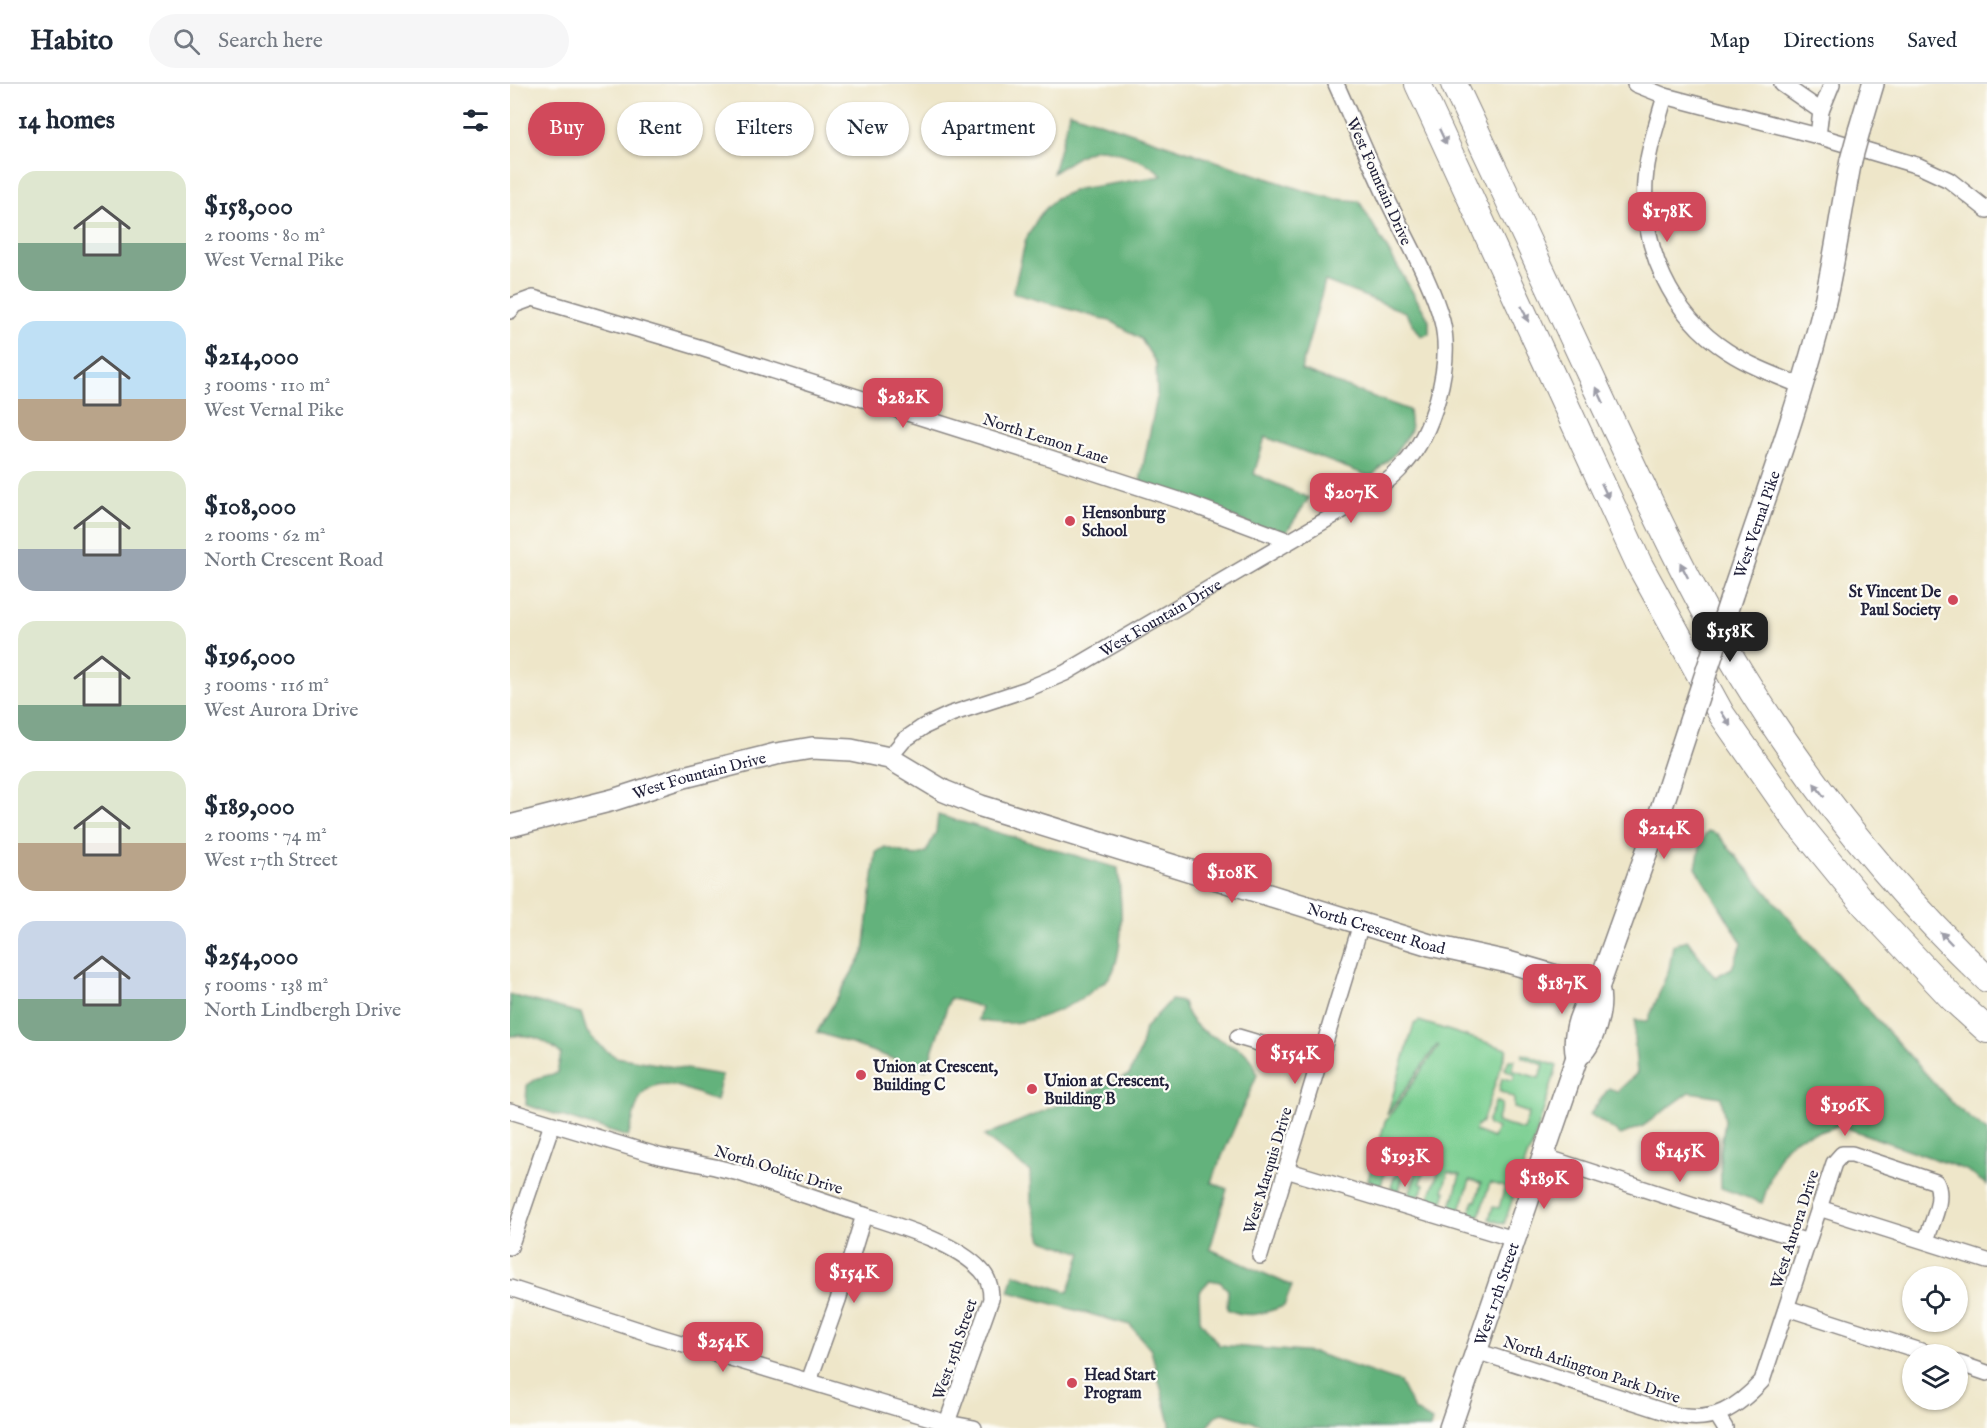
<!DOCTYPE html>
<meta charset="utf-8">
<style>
body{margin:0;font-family:"IM FELL English",serif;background:#f6f6f7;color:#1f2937;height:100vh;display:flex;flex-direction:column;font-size:22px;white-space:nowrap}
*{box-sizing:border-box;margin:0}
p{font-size:20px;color:#747a83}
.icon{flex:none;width:33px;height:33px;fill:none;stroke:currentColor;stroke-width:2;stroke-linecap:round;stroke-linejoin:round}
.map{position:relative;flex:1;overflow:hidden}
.details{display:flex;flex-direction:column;background:#fff;width:510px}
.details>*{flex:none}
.banner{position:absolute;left:18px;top:18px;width:570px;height:54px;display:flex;gap:12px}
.buttons{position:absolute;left:1392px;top:1182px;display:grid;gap:12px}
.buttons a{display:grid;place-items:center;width:66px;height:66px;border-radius:50%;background:#fff;box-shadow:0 2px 4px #0004;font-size:30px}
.price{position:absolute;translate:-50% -51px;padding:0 14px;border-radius:12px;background:#d1495b;color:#fff;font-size:20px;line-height:39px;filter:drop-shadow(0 2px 3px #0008)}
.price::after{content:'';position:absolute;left:50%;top:36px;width:18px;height:14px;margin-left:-9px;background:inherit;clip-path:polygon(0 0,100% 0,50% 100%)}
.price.selected{background:#222;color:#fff}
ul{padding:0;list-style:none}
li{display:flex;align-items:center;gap:18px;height:150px;padding:0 18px}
li span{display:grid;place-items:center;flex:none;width:168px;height:120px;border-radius:18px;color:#555}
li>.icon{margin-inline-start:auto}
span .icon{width:72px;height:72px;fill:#fffc;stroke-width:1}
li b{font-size:26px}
h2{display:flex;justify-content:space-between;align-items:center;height:72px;padding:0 18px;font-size:26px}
.tag{padding:0 21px;border-radius:27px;background:#fff;box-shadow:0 2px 4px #0004;font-size:21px;line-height:54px}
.tag.selected{background:#d1495b;color:#fff}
header{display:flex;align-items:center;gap:36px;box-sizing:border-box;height:84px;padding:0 30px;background:#fff;border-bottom:2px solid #e0e1e3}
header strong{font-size:28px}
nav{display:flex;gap:33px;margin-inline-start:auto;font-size:21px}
.search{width:420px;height:54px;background:#f6f6f7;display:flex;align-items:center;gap:15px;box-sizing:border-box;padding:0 21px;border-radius:33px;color:#747a83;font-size:22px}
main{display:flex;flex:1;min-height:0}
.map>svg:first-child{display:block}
.green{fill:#7bcf92;stroke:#4e7866;stroke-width:1.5}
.forest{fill:#64b27c;stroke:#436a5c;stroke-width:1.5}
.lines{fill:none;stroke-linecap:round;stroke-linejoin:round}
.street-casing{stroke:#888482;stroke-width:18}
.secondary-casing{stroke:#888482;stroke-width:24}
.highway-casing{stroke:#888482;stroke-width:28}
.street{stroke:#fff;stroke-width:15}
.secondary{stroke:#fff;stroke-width:21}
.highway{stroke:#fff;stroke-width:26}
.secondary-bridge-casing{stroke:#888482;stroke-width:24;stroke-linecap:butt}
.secondary-bridge{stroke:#fff;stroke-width:21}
.oneway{fill:#9c9ca7}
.poi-dot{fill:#d1495b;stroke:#fdfcf7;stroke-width:2}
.labels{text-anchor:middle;stroke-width:4.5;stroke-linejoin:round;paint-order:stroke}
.street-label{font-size:16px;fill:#22223b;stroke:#fdfcf7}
.poi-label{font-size:16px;font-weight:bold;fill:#22223b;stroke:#fdfcf7;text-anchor:start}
</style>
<header>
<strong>Habito</strong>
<div class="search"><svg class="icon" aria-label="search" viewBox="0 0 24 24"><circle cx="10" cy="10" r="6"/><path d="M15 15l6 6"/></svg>Search here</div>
<nav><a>Map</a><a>Directions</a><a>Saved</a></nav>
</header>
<main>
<section class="details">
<h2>14 homes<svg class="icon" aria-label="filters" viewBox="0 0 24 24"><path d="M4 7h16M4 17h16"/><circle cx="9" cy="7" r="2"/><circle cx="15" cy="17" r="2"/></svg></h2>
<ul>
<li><span style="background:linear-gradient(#dfe7d0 60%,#7fa58c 0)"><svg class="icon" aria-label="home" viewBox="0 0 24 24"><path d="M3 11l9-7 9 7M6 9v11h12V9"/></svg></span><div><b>$158,000</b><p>2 rooms · 80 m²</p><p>West Vernal Pike</p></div></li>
<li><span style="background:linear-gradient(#bfe0f5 65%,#b9a48a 0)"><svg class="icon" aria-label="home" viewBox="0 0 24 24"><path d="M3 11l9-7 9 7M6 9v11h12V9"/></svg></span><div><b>$214,000</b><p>3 rooms · 110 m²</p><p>West Vernal Pike</p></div></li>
<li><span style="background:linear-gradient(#dfe7d0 65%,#9aa5b1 0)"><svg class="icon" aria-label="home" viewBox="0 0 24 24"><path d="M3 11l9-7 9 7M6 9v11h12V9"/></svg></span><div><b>$108,000</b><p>2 rooms · 62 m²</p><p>North Crescent Road</p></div></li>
<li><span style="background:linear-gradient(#dfe7d0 70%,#7fa58c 0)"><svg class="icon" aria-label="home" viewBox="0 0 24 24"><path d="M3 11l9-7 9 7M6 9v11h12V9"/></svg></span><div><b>$196,000</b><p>3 rooms · 116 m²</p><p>West Aurora Drive</p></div></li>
<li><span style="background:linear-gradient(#dfe7d0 60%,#b9a48a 0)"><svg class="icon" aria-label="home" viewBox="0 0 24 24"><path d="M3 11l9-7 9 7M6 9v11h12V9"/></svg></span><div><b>$189,000</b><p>2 rooms · 74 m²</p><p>West 17th Street</p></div></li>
<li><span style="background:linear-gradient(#c9d6e8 65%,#7fa58c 0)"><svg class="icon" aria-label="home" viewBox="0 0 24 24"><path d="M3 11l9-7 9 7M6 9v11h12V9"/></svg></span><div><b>$254,000</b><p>5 rooms · 138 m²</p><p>North Lindbergh Drive</p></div></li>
</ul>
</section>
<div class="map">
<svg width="1477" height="1344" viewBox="0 0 1477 1344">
<rect width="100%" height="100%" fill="#fdfcf7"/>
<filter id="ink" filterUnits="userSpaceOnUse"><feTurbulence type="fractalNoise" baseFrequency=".0167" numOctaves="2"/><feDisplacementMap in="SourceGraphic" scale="12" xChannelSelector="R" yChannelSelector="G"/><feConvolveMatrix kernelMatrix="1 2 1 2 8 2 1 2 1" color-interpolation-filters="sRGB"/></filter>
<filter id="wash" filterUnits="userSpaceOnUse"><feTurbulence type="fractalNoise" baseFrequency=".008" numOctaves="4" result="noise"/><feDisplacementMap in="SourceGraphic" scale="24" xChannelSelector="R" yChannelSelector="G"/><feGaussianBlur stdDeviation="1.35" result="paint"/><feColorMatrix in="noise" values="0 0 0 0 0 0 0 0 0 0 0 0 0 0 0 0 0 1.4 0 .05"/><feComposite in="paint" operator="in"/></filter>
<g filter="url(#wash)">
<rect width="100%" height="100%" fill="#eee6c9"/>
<polygon class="green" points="909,937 997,965 972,1038 966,1042 965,1047 983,1054 987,1044 978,1041 977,1038 986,1017 992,1020 986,1038 1013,1046 1019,1029 1004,1024 1004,1014 989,1007 992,994 1003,996 1005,991 995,985 999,976 1005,976 1002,986 1029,994 1034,981 1012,973 1013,970 1047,982 1022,1064 1018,1070 994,1140 979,1135 983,1123 989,1124 995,1103 980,1099 969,1132 959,1129 964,1117 966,1117 971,1099 960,1096 950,1126 941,1123 950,1091 938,1088 933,1107 936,1108 932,1120 918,1116 931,1081 918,1076 910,1099 914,1101 909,1113 899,1110 911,1077 898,1074 889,1107 881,1104 884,1093 886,1093 893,1071 881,1068 871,1101 858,1096 875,1038 929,962 927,961 877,1031 904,940"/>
<g class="forest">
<path d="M560 28 798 108 826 115 849 117 919 236V250L911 252 895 228 815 197 791 286 899 326 901 346 885 369 861 393 755 353 744 390 799 414 773 453 630 397 647 313 646 279 631 255 603 238 503 209 516 155 529 132 546 114 568 105 652 92C644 79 603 65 589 65 576 65 554 82 543 89Z"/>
<path d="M428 731 608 784C611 816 615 854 604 885 601 895 592 899 585 905 552 929 509 947 468 936L471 923 440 914 416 986 307 948 354 868 366 768 375 763 405 772 416 768 426 748Z"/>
<path d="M1198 747 1207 750 1334 899 1445 1022 1477 1047V1101L1456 1086 1328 1041C1314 1049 1302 1048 1288 1054 1266 1063 1260 1098 1252 1119L1211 1104 1210 1068 1215 1037 1211 1013 1180 1008 1133 1042 1111 1051 1080 1030 1099 1004 1107 1008 1127 989 1124 954 1125 936 1138 937 1159 885 1163 861 1177 856 1205 893 1222 884 1232 859 1186 784 1191 757Z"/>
<path d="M0 911 71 929 77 948 90 962 106 973 212 991 206 1017C181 1008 146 985 129 1016 124 1027 122 1041 118 1053L16 1021 17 1001 28 994 47 989 51 970C35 955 22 950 0 952Z"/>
<path d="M661 916 673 918C685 966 742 949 747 991L701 1098 717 1105 700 1165 782 1202 774 1222C753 1230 737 1235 717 1225L718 1206 710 1198 700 1196 689 1208 690 1236 709 1261 805 1269 890 1298 904 1326 922 1337 920 1344H763L713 1329 705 1332 697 1344H659L660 1339 641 1266 620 1241 499 1208 504 1190 558 1208 572 1169 532 1156 521 1118 520 1088 474 1052 619 991 630 967 635 944Z"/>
</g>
</g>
<g filter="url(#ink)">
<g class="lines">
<g class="street-casing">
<g id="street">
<path d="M1125 0 1155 12C1147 40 1137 69 1135 97 1131 163 1161 231 1217 267 1240 282 1267 292 1292 302"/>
<polyline points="1272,0 1311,27 1308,52"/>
<polyline points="1155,12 1308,52 1409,82 1439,96 1477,126"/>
<polyline points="1311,27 1322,0"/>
<polyline points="0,227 4,221 23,214 188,263 537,373 678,419 779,457"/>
<path id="s1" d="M379 674 394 656 413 643 441 630 517 605 555 589 850 416C865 406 881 396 893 382 923 350 943 281 932 237 921 197 898 158 880 121 861 81 844 40 826 0"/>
<polyline points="728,953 809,977"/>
<path d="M0 1027 149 1072 205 1083 229 1089C267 1102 304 1114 342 1127 380 1140 443 1156 471 1186 479 1194 481 1203 481 1215L435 1344"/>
<polyline points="1032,1072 1298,1158"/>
<polyline points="776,1086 1004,1155"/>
<polyline points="1309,1124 1477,1177"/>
<polyline points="0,1163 42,1040"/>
<polyline points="750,1172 851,840"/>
<polyline points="0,1204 144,1251 437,1339 464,1344"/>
<polyline points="1277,1224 1420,1270"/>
<path d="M966 1267 1165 1331C1203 1340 1227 1324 1252 1297L1324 1079 1332 1070H1342L1426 1098C1435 1116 1421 1139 1416 1157"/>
<polyline points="1448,1279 1477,1289"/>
<polyline points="299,1297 328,1216 354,1131"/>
<polyline points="1207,1331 1215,1344"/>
</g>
</g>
<g class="secondary-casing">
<g id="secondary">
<polyline points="1349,47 1363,0"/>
<path id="s2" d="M1222 511C1252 422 1285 333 1309 242 1324 187 1330 131 1341 76"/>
<path id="s3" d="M0 742 103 716 174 693 266 670 302 664 341 666 379 674 434 707 471 722 920 861 998 878 1088 904"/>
<path d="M1067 973C1061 951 1072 920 1088 904L1142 753 1181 634"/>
<path id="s4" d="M940 1344 1067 973C1083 961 1094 924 1088 904"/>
</g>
</g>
<g class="highway-casing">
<g id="highway">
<polyline points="908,0 1129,480 1212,631 1287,738 1355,821 1444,916 1477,946"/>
<path d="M944 0C995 108 1046 217 1096 325 1138 414 1179 504 1230 588 1299 701 1382 804 1477 895"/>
</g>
</g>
<use href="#street" class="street"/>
<use href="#secondary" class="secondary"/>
<use href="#highway" class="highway"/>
<g class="secondary-bridge-casing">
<g id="secondary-bridge">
<polyline points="1341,76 1349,47"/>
<polyline points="1181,634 1222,511"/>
</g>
</g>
<use href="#secondary-bridge" class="secondary-bridge"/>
</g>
<defs><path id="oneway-solid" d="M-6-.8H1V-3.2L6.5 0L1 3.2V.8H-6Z" transform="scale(1.5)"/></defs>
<g class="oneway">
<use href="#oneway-solid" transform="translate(933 53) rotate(65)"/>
<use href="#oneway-solid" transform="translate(1015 230) rotate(66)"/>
<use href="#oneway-solid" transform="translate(1090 311) rotate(-115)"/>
<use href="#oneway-solid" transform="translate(1095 407) rotate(65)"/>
<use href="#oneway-solid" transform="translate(1174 486) rotate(-117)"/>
<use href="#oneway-solid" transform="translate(1216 635) rotate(57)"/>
<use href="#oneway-solid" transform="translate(1309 706) rotate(-127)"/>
<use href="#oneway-solid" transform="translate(1436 854) rotate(-134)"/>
</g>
</g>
<g class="poi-dot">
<circle cx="560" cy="437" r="6"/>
<circle cx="1443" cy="516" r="6"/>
<circle cx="351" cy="991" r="6"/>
<circle cx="522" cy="1005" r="6"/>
<circle cx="562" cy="1299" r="6"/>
</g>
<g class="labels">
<g class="street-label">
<text transform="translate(870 97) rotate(66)" y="6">West Fountain Drive</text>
<text transform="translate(536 354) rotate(18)" y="6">North Lemon Lane</text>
<text dy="6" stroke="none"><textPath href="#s2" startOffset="75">West Vernal Pike</textPath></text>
<text dy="6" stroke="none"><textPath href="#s1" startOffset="309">West Fountain Drive</textPath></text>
<text dy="6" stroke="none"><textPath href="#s3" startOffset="196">West Fountain Drive</textPath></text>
<text dy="6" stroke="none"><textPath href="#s3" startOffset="908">North Crescent Road</textPath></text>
<text transform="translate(269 1085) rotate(17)" y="6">North Oolitic Drive</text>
<text transform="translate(757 1086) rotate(-73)" y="6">West Marquis Drive</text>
<text transform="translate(1284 1145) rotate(-72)" y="6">West Aurora Drive</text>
<text dy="6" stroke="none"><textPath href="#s4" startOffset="142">West 17th Street</textPath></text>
<text transform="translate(444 1265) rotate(-71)" y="6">West 15th Street</text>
<text transform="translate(1082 1285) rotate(18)" y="6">North Arlington Park Drive</text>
</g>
<g class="poi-label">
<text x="572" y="434">Hensonburg<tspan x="572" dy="18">School</tspan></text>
<text x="1431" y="513" text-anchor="end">St Vincent De<tspan x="1431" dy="18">Paul Society</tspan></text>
<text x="363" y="988">Union at Crescent,<tspan x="363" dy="18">Building C</tspan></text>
<text x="534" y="1002">Union at Crescent,<tspan x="534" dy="18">Building B</tspan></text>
<text x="574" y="1296">Head Start<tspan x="574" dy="18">Program</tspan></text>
</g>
</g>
</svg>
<div class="buttons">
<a><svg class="icon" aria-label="locate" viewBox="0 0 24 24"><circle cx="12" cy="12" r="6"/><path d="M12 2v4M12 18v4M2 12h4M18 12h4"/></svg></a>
<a><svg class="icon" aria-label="layers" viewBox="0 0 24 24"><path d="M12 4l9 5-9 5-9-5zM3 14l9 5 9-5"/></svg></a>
</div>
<b class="price" style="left:1157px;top:159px">$178K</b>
<b class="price" style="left:393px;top:345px">$282K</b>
<b class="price" style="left:841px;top:440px">$207K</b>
<b class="price selected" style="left:1220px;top:579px">$158K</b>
<b class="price" style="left:1154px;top:776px">$214K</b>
<b class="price" style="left:722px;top:820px">$108K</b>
<b class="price" style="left:1052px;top:931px">$187K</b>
<b class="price" style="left:785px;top:1001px">$154K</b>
<b class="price" style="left:1335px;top:1053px">$196K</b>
<b class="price" style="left:1170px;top:1099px">$145K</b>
<b class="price" style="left:895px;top:1104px">$193K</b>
<b class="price" style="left:1034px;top:1126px">$189K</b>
<b class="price" style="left:344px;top:1220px">$154K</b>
<b class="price" style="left:213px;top:1289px">$254K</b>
<div class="banner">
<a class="tag selected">Buy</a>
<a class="tag">Rent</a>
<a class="tag">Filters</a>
<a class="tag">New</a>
<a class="tag">Apartment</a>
</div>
</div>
</main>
